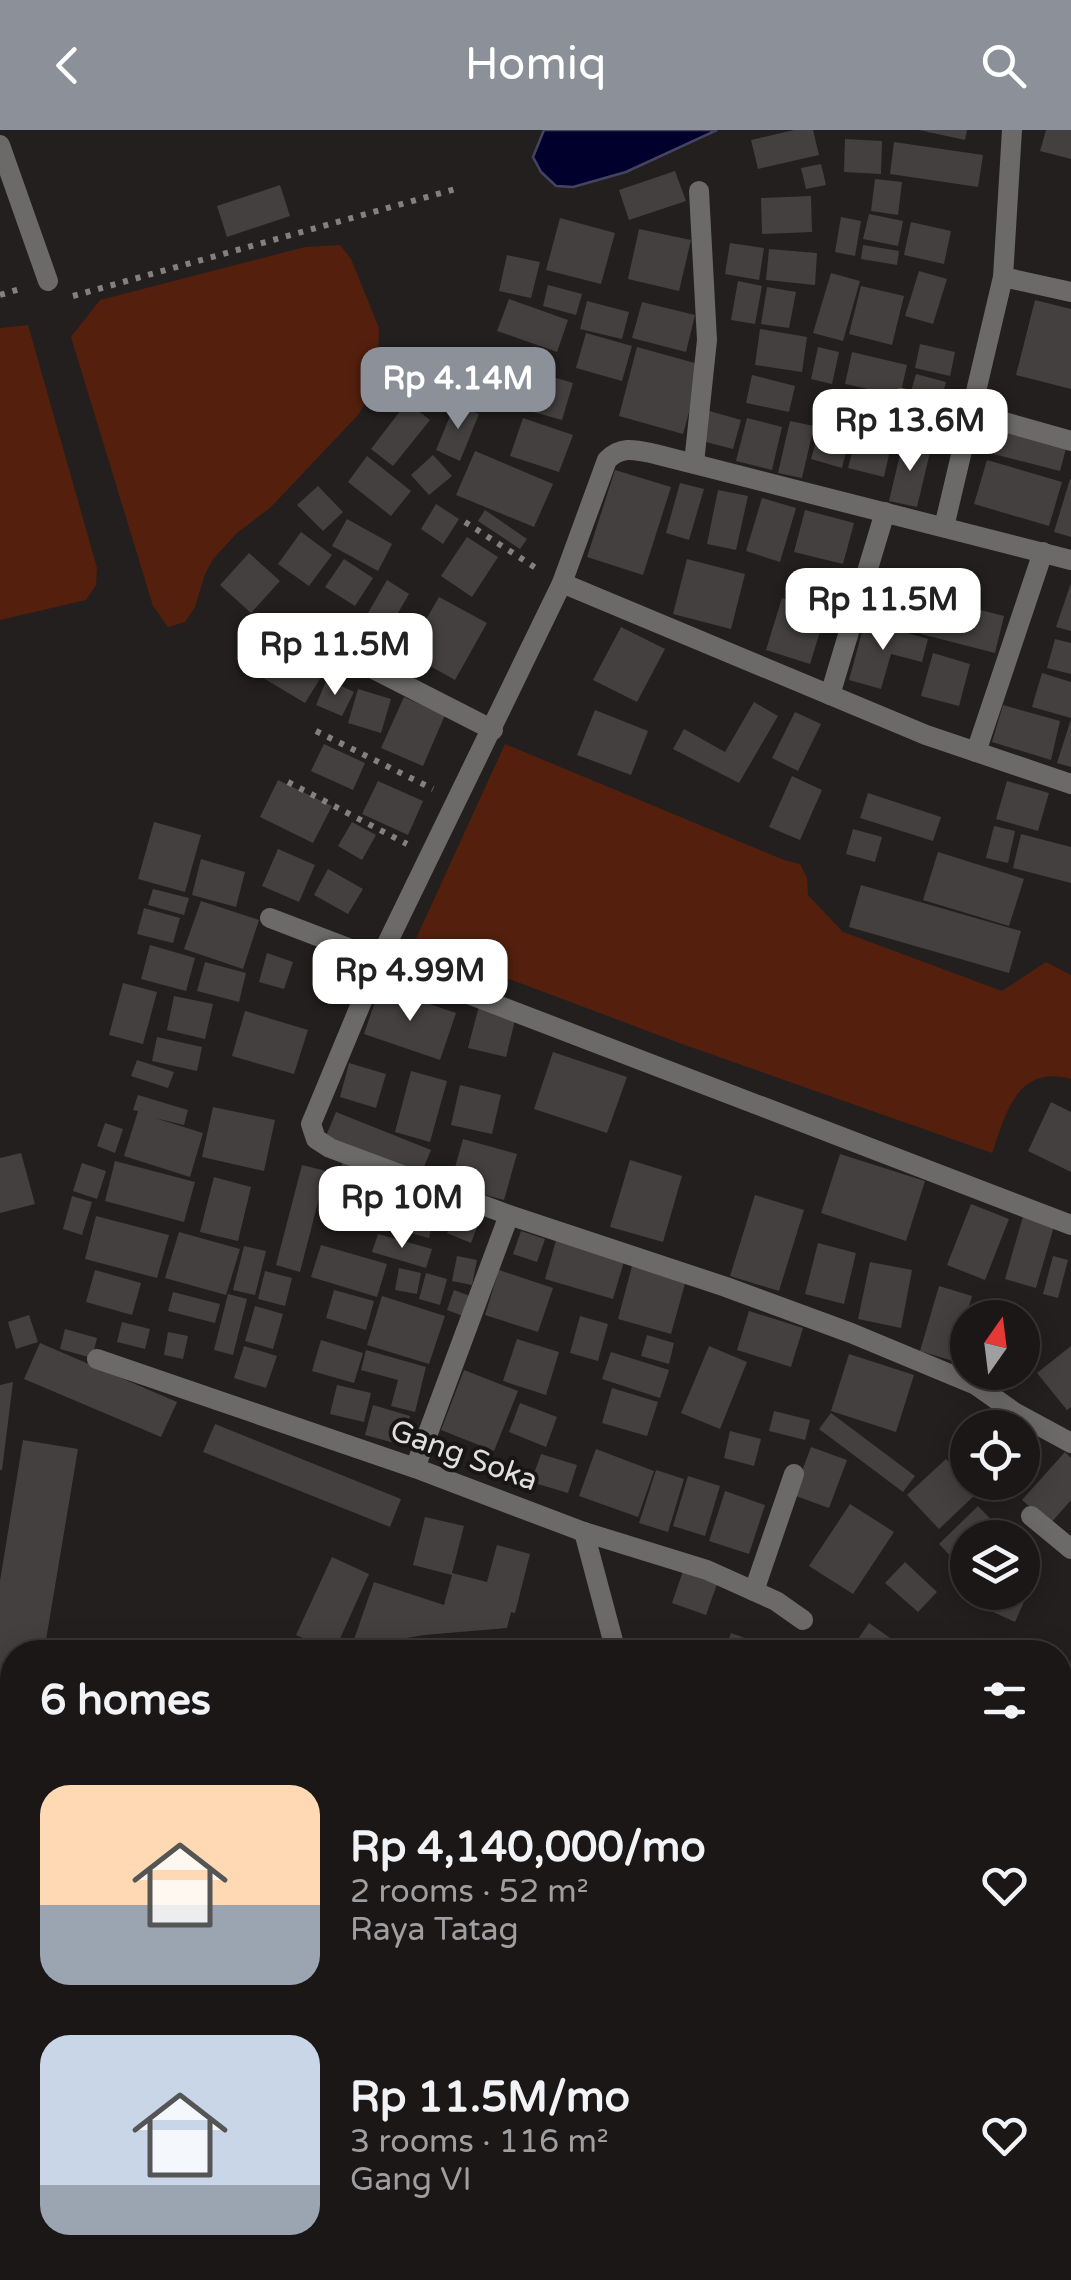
<!DOCTYPE html>
<meta charset="utf-8">
<style>
body{margin:0;font-family:"Varela Round",sans-serif;background:#272423;color:#f1f3f6;height:100vh;display:flex;flex-direction:column;font-size:38px;white-space:nowrap}
*{box-sizing:border-box;margin:0}
p{font-size:32px;color:#9f9fa1}
.icon{flex:none;width:55px;height:55px;fill:none;stroke:currentColor;stroke-width:2;stroke-linecap:round;stroke-linejoin:round}
.map{position:relative;flex:1;overflow:hidden}
.details{position:absolute;left:0px;top:1510px;width:1072px;height:640px;display:flex;flex-direction:column;background:#1a1716;border-radius:40px 40px 0 0;box-shadow:0 5px 25px #0003,0 0 0 2px #383635}
.details>*{flex:none}
.needle{width:65px;rotate:14deg}
.tools{position:absolute;left:950px;top:1170px;display:grid;gap:20px}
.tools a{display:grid;place-items:center;width:90px;height:90px;border-radius:50%;background:#1a1716;box-shadow:0 5px 25px #0003,0 0 0 2px #383635;font-size:50px}
.price{position:absolute;translate:-50% -85px;padding:0 22px;border-radius:20px;background:#fff;color:#222;font-size:32px;line-height:65px;filter:drop-shadow(0 2px 5px #0008)}
.price::after{content:'';position:absolute;left:50%;top:60px;width:30px;height:22px;margin-left:-15px;background:inherit;clip-path:polygon(0 0,100% 0,50% 100%)}
.price.current{background:#8c9099;color:#fff}
ul{padding:0;list-style:none}
li{display:flex;align-items:center;gap:30px;height:250px;padding:0 40px}
li span{display:grid;place-items:center;flex:none;width:280px;height:200px;border-radius:30px;color:#555}
li>.icon{margin-inline-start:auto}
span .icon{width:120px;height:120px;fill:#fffc;stroke-width:1}
li b{font-size:42px}
h2{display:flex;justify-content:space-between;align-items:center;height:120px;padding:0 40px;font-size:42px}
header{display:flex;justify-content:space-between;align-items:center;height:130px;padding:0 40px;background:#8c9099;color:#fff;font-size:45px;font-weight:600}
.map>svg:first-child{display:block}
.green{fill:#54200d}
.water{fill:#01002c;stroke:#444362;stroke-width:2.5}
.building{fill:#43403f}
.lines{fill:none;stroke-linecap:round;stroke-linejoin:round}
.path{stroke:#83807f;stroke-width:6;stroke-dasharray:5 8;stroke-linecap:butt}
.minor{stroke:#6b6a69;stroke-width:20}
.labels{text-anchor:middle;stroke-width:8;stroke-linejoin:round;paint-order:stroke}
.street-label{font-size:30px;fill:#e2e0df;stroke:#181615}
</style>
<header><svg class="icon" aria-label="back" viewBox="0 0 24 24"><path d="M15 5l-7 7 7 7"/></svg>Homiq<svg class="icon" aria-label="search" viewBox="0 0 24 24"><circle cx="10" cy="10" r="6"/><path d="M15 15l6 6"/></svg></header>
<div class="map">
<svg width="1071" height="2150" viewBox="0 0 1071 2150">
<rect width="100%" height="100%" fill="#221f1e"/>
<g class="green">
<polygon points="340,115 351,129 379,198 377,255 358,285 271,377 237,403 213,429 205,444 195,477 185,492 168,497 153,476 71,207 100,170 305,117"/>
<polygon points="28,195 97,438 96,455 86,470 0,490 0,198"/>
<path d="M505 614 784 730 800 734 807 748 808 765 843 802 1002 861 1046 832 1071 845V949C1017 934 1006 983 992 1023L682 914 414 813Z"/>
</g>
<polygon class="water" points="544,0 717,0 626,42 573,57 556,56 541,42 533,27"/>
<g class="building">
<polygon points="794,0 813,0 819,25 758,39 751,10"/>
<polygon points="919,0 967,0 965,10"/>
<polygon points="1046,0 1071,0 1071,29 1040,21"/>
<polygon points="845,9 882,11 881,44 844,42"/>
<polygon points="894,12 983,25 978,57 890,44"/>
<polygon points="821,34 826,55 806,59 801,38"/>
<polygon points="675,41 686,71 629,90 619,60"/>
<polygon points="875,49 902,52 898,85 871,81"/>
<polygon points="280,55 290,86 227,107 217,76"/>
<polygon points="811,66 812,102 762,104 761,68"/>
<polygon points="869,84 903,91 898,116 863,109"/>
<polygon points="841,87 861,91 855,126 835,122"/>
<polygon points="560,88 615,103 601,154 546,140"/>
<polygon points="911,92 951,101 944,134 904,125"/>
<polygon points="639,99 691,110 679,161 628,149"/>
<polygon points="730,113 764,118 759,150 725,144"/>
<polygon points="863,115 899,121 897,135 861,129"/>
<polygon points="769,119 817,123 815,155 766,150"/>
<polygon points="507,125 540,132 531,168 499,161"/>
<polygon points="919,141 947,149 933,194 905,186"/>
<polygon points="831,143 860,151 843,211 813,203"/>
<polygon points="738,151 762,156 755,194 731,190"/>
<polygon points="548,155 582,164 576,185 543,176"/>
<polygon points="861,156 904,166 892,215 849,204"/>
<polygon points="767,157 796,162 789,198 761,194"/>
<polygon points="509,169 568,190 557,222 497,201"/>
<polygon points="1035,170 1071,179 1071,259 1016,245"/>
<polygon points="587,171 629,182 622,209 580,199"/>
<polygon points="642,172 695,185 686,222 632,208"/>
<polygon points="760,199 807,207 802,242 755,235"/>
<polygon points="586,203 632,216 622,251 576,238"/>
<polygon points="920,214 955,222 950,246 915,238"/>
<polygon points="637,217 702,235 683,304 619,286"/>
<polygon points="818,217 839,222 832,254 811,249"/>
<polygon points="852,222 907,235 900,266 845,254"/>
<polygon points="500,231 573,253 562,290 488,269"/>
<polygon points="916,244 946,252 939,277 909,268"/>
<polygon points="752,245 795,256 789,282 746,273"/>
<polygon points="857,259 912,274 903,309 847,295"/>
<polygon points="407,272 430,290 393,336 371,319"/>
<polygon points="455,274 479,284 460,331 436,320"/>
<polygon points="706,280 741,290 733,319 698,310"/>
<polygon points="523,288 573,305 559,342 510,326"/>
<polygon points="747,288 782,297 772,340 736,331"/>
<polygon points="790,291 814,296 802,348 778,343"/>
<polygon points="1002,293 1068,311 1060,341 993,324"/>
<polygon points="819,301 849,309 842,338 811,329"/>
<polygon points="855,311 890,320 884,347 848,338"/>
<polygon points="903,312 931,318 917,377 889,371"/>
<polygon points="475,321 553,354 534,397 456,365"/>
<polygon points="433,325 452,346 429,365 411,345"/>
<polygon points="367,326 411,361 391,386 348,352"/>
<polygon points="987,330 1062,352 1049,396 974,374"/>
<polygon points="615,340 671,357 643,445 587,427"/>
<polygon points="1070,349 1071,350 1071,407 1054,402"/>
<polygon points="680,353 704,359 689,410 666,403"/>
<polygon points="318,356 343,382 323,401 297,375"/>
<polygon points="718,360 748,366 736,420 707,414"/>
<polygon points="762,368 796,378 780,432 746,421"/>
<polygon points="436,374 459,389 443,414 421,399"/>
<polygon points="485,380 527,409 520,419 478,391"/>
<polygon points="805,380 854,393 843,434 794,422"/>
<polygon points="347,389 392,414 378,441 332,416"/>
<polygon points="301,402 332,425 309,456 278,434"/>
<polygon points="467,407 498,427 472,467 441,446"/>
<polygon points="249,423 280,451 251,483 220,455"/>
<polygon points="344,429 373,448 355,476 325,457"/>
<polygon points="687,429 745,444 731,499 673,484"/>
<polygon points="803,438 830,445 822,474 795,467"/>
<polygon points="387,450 409,464 391,495 368,483"/>
<polygon points="876,452 920,463 912,497 868,485"/>
<polygon points="1071,453 1071,501 1056,497"/>
<polygon points="439,467 487,493 455,550 407,523"/>
<polygon points="930,467 1004,486 995,523 921,504"/>
<polygon points="782,468 826,482 810,534 766,520"/>
<polygon points="865,491 928,509 922,532 891,524 881,559 849,550"/>
<polygon points="283,496 334,526 305,573 255,543"/>
<polygon points="621,497 665,519 637,572 593,550"/>
<polygon points="1055,509 1071,513 1071,544 1047,538"/>
<polygon points="933,523 970,534 959,576 921,566"/>
<polygon points="1042,543 1071,552 1071,588 1032,577"/>
<polygon points="327,549 354,562 342,586 316,575"/>
<polygon points="358,559 391,569 381,603 348,593"/>
<polygon points="404,567 445,585 423,636 381,618"/>
<polygon points="754,572 778,586 739,653 673,619 684,599 725,622"/>
<polygon points="1003,575 1060,591 1051,630 992,612"/>
<polygon points="595,580 648,601 631,645 577,625"/>
<polygon points="795,582 821,594 798,641 772,628"/>
<polygon points="1071,589 1071,637 1057,633"/>
<polygon points="324,614 365,633 353,660 311,641"/>
<polygon points="792,646 822,660 800,710 769,697"/>
<polygon points="278,650 332,676 313,713 260,687"/>
<polygon points="378,651 423,671 408,705 362,684"/>
<polygon points="1007,651 1049,663 1038,701 996,689"/>
<polygon points="868,663 941,687 933,711 860,688"/>
<polygon points="154,692 201,705 185,762 138,749"/>
<polygon points="352,692 376,705 362,730 338,716"/>
<polygon points="994,696 1015,701 1008,733 986,728"/>
<polygon points="853,699 882,707 875,732 846,724"/>
<polygon points="1021,704 1071,717 1071,753 1013,738"/>
<polygon points="278,719 315,735 299,772 262,756"/>
<polygon points="938,722 1024,749 1009,796 923,770"/>
<polygon points="201,729 245,742 236,777 192,765"/>
<polygon points="328,739 363,759 348,784 314,765"/>
<polygon points="861,755 1021,801 1009,843 849,797"/>
<polygon points="153,759 189,768 184,785 148,775"/>
<polygon points="201,771 259,790 243,839 184,819"/>
<polygon points="144,778 180,788 173,813 137,804"/>
<polygon points="150,815 195,828 186,861 141,849"/>
<polygon points="267,823 293,832 284,859 259,852"/>
<polygon points="205,832 246,843 239,872 197,861"/>
<polygon points="123,853 157,862 143,914 109,905"/>
<polygon points="380,857 456,883 440,930 364,904"/>
<polygon points="174,866 213,874 205,909 167,900"/>
<polygon points="480,872 517,882 506,927 468,918"/>
<polygon points="245,881 308,900 294,944 232,926"/>
<polygon points="157,907 202,917 197,941 152,931"/>
<polygon points="553,922 627,947 607,1003 534,979"/>
<polygon points="137,930 174,942 168,958 131,946"/>
<polygon points="349,933 386,944 376,978 340,967"/>
<polygon points="411,941 447,951 430,1012 395,1002"/>
<polygon points="460,955 501,965 492,1004 451,995"/>
<polygon points="138,965 188,980 184,995 155,988 203,1003 190,1047 124,1026 138,981 133,980"/>
<polygon points="1051,972 1071,982 1071,1042 1028,1021"/>
<polygon points="213,977 275,990 264,1041 202,1027"/>
<polygon points="336,982 431,1020 421,1044 326,1006"/>
<polygon points="105,993 123,999 115,1023 97,1016"/>
<polygon points="463,1009 517,1024 504,1070 450,1055"/>
<polygon points="21,1023 35,1074 0,1083 0,1028"/>
<polygon points="840,1024 925,1051 906,1111 821,1083"/>
<polygon points="344,1029 389,1047 369,1099 323,1082"/>
<polygon points="630,1030 682,1046 663,1112 610,1097"/>
<polygon points="115,1031 195,1052 184,1092 105,1071"/>
<polygon points="82,1033 106,1041 97,1069 73,1061"/>
<polygon points="302,1035 326,1041 300,1142 276,1135"/>
<polygon points="214,1047 251,1057 238,1111 200,1102"/>
<polygon points="402,1062 438,1072 429,1108 392,1098"/>
<polygon points="755,1065 804,1080 779,1161 730,1146"/>
<polygon points="72,1066 92,1072 82,1105 63,1099"/>
<polygon points="971,1074 1009,1089 985,1150 947,1135"/>
<polygon points="457,1080 480,1089 471,1113 447,1103"/>
<polygon points="1024,1083 1055,1093 1036,1158 1005,1149"/>
<polygon points="96,1086 169,1105 157,1148 85,1129"/>
<polygon points="521,1101 545,1109 537,1132 513,1124"/>
<polygon points="179,1102 240,1119 226,1165 165,1148"/>
<polygon points="378,1104 432,1119 426,1138 372,1122"/>
<polygon points="557,1107 625,1128 613,1169 545,1149"/>
<polygon points="818,1113 856,1123 844,1174 805,1164"/>
<polygon points="321,1115 387,1134 377,1167 311,1147"/>
<polygon points="244,1116 266,1121 255,1165 233,1160"/>
<polygon points="457,1126 477,1130 472,1155 452,1151"/>
<polygon points="1053,1126 1068,1130 1058,1168 1043,1164"/>
<polygon points="870,1132 912,1140 901,1198 858,1189"/>
<polygon points="632,1136 686,1150 671,1204 618,1189"/>
<polygon points="399,1138 421,1143 417,1164 395,1160"/>
<polygon points="95,1140 141,1153 132,1185 86,1172"/>
<polygon points="499,1140 553,1158 538,1202 485,1185"/>
<polygon points="265,1141 292,1148 285,1176 258,1169"/>
<polygon points="426,1143 447,1149 440,1175 419,1169"/>
<polygon points="939,1156 972,1166 953,1231 920,1221"/>
<polygon points="334,1160 374,1171 366,1200 326,1188"/>
<polygon points="454,1160 470,1166 463,1186 447,1180"/>
<polygon points="173,1162 220,1174 215,1193 168,1181"/>
<polygon points="228,1164 247,1169 233,1225 214,1220"/>
<polygon points="382,1166 445,1186 429,1234 367,1215"/>
<polygon points="255,1176 283,1184 273,1219 245,1211"/>
<polygon points="749,1181 803,1198 791,1237 737,1220"/>
<polygon points="29,1185 38,1212 16,1219 8,1192"/>
<polygon points="580,1186 608,1194 598,1231 570,1223"/>
<polygon points="122,1192 150,1199 145,1219 117,1212"/>
<polygon points="65,1199 97,1208 92,1228 60,1219"/>
<polygon points="168,1202 188,1206 183,1229 164,1225"/>
<polygon points="647,1205 674,1213 669,1234 641,1226"/>
<polygon points="517,1209 559,1222 546,1265 503,1251"/>
<polygon points="321,1210 363,1223 354,1253 312,1241"/>
<polygon points="40,1213 177,1272 161,1307 24,1249"/>
<polygon points="244,1216 277,1226 266,1258 234,1248"/>
<polygon points="709,1216 747,1232 720,1299 681,1283"/>
<polygon points="1071,1216 1071,1277 1067,1280 1037,1243"/>
<polygon points="366,1220 426,1237 415,1282 391,1276 398,1250 361,1240"/>
<polygon points="611,1222 669,1240 660,1268 602,1249"/>
<polygon points="849,1224 914,1245 896,1302 831,1281"/>
<polygon points="464,1240 518,1261 494,1321 441,1300"/>
<polygon points="13,1252 2,1340 0,1340 0,1255"/>
<polygon points="337,1255 371,1263 364,1292 330,1284"/>
<polygon points="612,1258 658,1272 647,1306 602,1293"/>
<polygon points="520,1273 557,1287 546,1317 509,1302"/>
<polygon points="373,1275 410,1286 402,1315 365,1305"/>
<polygon points="774,1281 810,1290 805,1310 769,1301"/>
<polygon points="831,1283 915,1346 903,1362 819,1299"/>
<polygon points="215,1294 401,1369 390,1397 203,1322"/>
<polygon points="730,1301 761,1309 754,1336 724,1328"/>
<polygon points="23,1310 78,1319 44,1522 12,1522 12,1616 0,1614 0,1451"/>
<polygon points="811,1317 847,1330 829,1378 793,1365"/>
<polygon points="596,1319 654,1341 638,1387 579,1366"/>
<polygon points="1065,1322 1071,1328 1071,1370 1050,1394 1022,1370"/>
<polygon points="541,1324 577,1335 568,1363 531,1352"/>
<polygon points="946,1329 978,1362 939,1399 907,1365"/>
<polygon points="656,1340 684,1349 668,1402 639,1393"/>
<polygon points="688,1346 720,1356 705,1406 673,1396"/>
<polygon points="725,1361 765,1375 749,1424 709,1411"/>
<polygon points="850,1374 894,1402 853,1464 809,1436"/>
<polygon points="978,1376 1009,1408 968,1408 968,1444 939,1414"/>
<polygon points="425,1387 464,1396 452,1443 487,1452 497,1415 530,1424 515,1483 511,1482 507,1498 424,1505 351,1518 374,1452 444,1475 452,1445 413,1435"/>
<polygon points="332,1427 369,1444 334,1522 296,1505"/>
<polygon points="905,1432 937,1462 918,1482 885,1453"/>
<polygon points="683,1441 717,1454 706,1485 672,1473"/>
<polygon points="1022,1450 1032,1454 1015,1492 982,1477 989,1462 1022,1462"/>
<polygon points="869,1493 904,1518 901,1522 849,1522"/>
<polygon points="731,1503 753,1511 749,1522 724,1522"/>
<polygon points="12,1894 12,1972 0,1975 0,1897"/>
<polygon points="1071,2007 1071,2052 1070,2053 1060,2010"/>
<polygon points="128,2138 441,2138 444,2150 131,2150"/>
<polygon points="454,2138 545,2138 548,2146 534,2150 458,2150"/>
<polygon points="637,2138 675,2138 677,2143 641,2150"/>
<polygon points="759,2138 835,2138 835,2139 780,2150 762,2150"/>
<polygon points="971,2138 989,2138 994,2150 942,2150"/>
</g>
<g class="lines">
<g class="path">
<polyline points="0,165 23,158"/>
<polyline points="73,166 459,58"/>
<polyline points="465,392 539,440"/>
<polyline points="316,601 433,659"/>
<polyline points="288,652 407,714"/>
</g>
<g class="minor">
<polyline points="0,15 48,151"/>
<polyline points="1003,147 1071,162"/>
<polyline points="901,268 972,288"/>
<polyline points="973,283 1071,311"/>
<polyline points="694,333 707,210 699,61"/>
<polyline points="944,397 1003,147 1012,0"/>
<path d="M1071 430 655 324C636 320 622 315 607 330L562 453 380 828 311 994 316 1009 330 1018 509 1085 726 1157 851 1203 976 1255 1014 1282 1071 1313"/>
<polyline points="562,453 926,605 1071,654"/>
<polyline points="354,529 493,600"/>
<polyline points="830,565 885,382"/>
<polyline points="976,622 1043,422"/>
<polyline points="270,788 1071,1095"/>
<polyline points="97,1229 415,1338 584,1402 707,1440 776,1471 803,1490"/>
<polyline points="415,1338 509,1085"/>
<polyline points="1031,1386 1071,1419"/>
<polyline points="584,1402 616,1522"/>
<polyline points="754,1461 794,1344"/>
<polyline points="1060,1779 1071,1776"/>
<polyline points="0,2090 12,2087"/>
<polyline points="578,2138 582,2150"/>
<polyline points="738,2138 742,2150"/>
<polyline points="1044,2138 1048,2150"/>
</g>
</g>
<g class="labels">
<g class="street-label">
<text transform="translate(464 1325) rotate(20)" y="10">Gang Soka</text>
</g>
</g>
</svg>
<div class="tools">
<a><svg class="needle" viewBox="-14 -14 28 28"><path d="M0-13l5 13h-10z" fill="#e53935"/><path d="M0 13l5-13h-10z" fill="#9f9fa1"/></svg></a>
<a><svg class="icon" aria-label="locate" viewBox="0 0 24 24"><circle cx="12" cy="12" r="6"/><path d="M12 2v4M12 18v4M2 12h4M18 12h4"/></svg></a>
<a><svg class="icon" aria-label="layers" viewBox="0 0 24 24"><path d="M12 4l9 5-9 5-9-5zM3 14l9 5 9-5"/></svg></a>
</div>
<b class="price current" style="left:458px;top:302px">Rp 4.14M</b>
<b class="price" style="left:910px;top:344px">Rp 13.6M</b>
<b class="price" style="left:883px;top:523px">Rp 11.5M</b>
<b class="price" style="left:335px;top:568px">Rp 11.5M</b>
<b class="price" style="left:410px;top:894px">Rp 4.99M</b>
<b class="price" style="left:402px;top:1121px">Rp 10M</b>
<section class="details">
<h2>6 homes<svg class="icon" aria-label="filters" viewBox="0 0 24 24"><path d="M4 7h16M4 17h16"/><circle cx="9" cy="7" r="2"/><circle cx="15" cy="17" r="2"/></svg></h2>
<ul>
<li><span style="background:linear-gradient(#ffd9b3 60%,#9aa5b1 0)"><svg class="icon" aria-label="home" viewBox="0 0 24 24"><path d="M3 11l9-7 9 7M6 9v11h12V9"/></svg></span><div><b>Rp 4,140,000/mo</b><p>2 rooms · 52 m²</p><p>Raya Tatag</p></div><svg class="icon" aria-label="heart" viewBox="0 0 24 24"><path d="M12 20l-8-8c-3-5 5-10 8-4 3-6 11-1 8 4z"/></svg></li>
<li><span style="background:linear-gradient(#c9d6e8 75%,#9aa5b1 0)"><svg class="icon" aria-label="home" viewBox="0 0 24 24"><path d="M3 11l9-7 9 7M6 9v11h12V9"/></svg></span><div><b>Rp 11.5M/mo</b><p>3 rooms · 116 m²</p><p>Gang VI</p></div><svg class="icon" aria-label="heart" viewBox="0 0 24 24"><path d="M12 20l-8-8c-3-5 5-10 8-4 3-6 11-1 8 4z"/></svg></li>
</ul>
</section>
</div>
